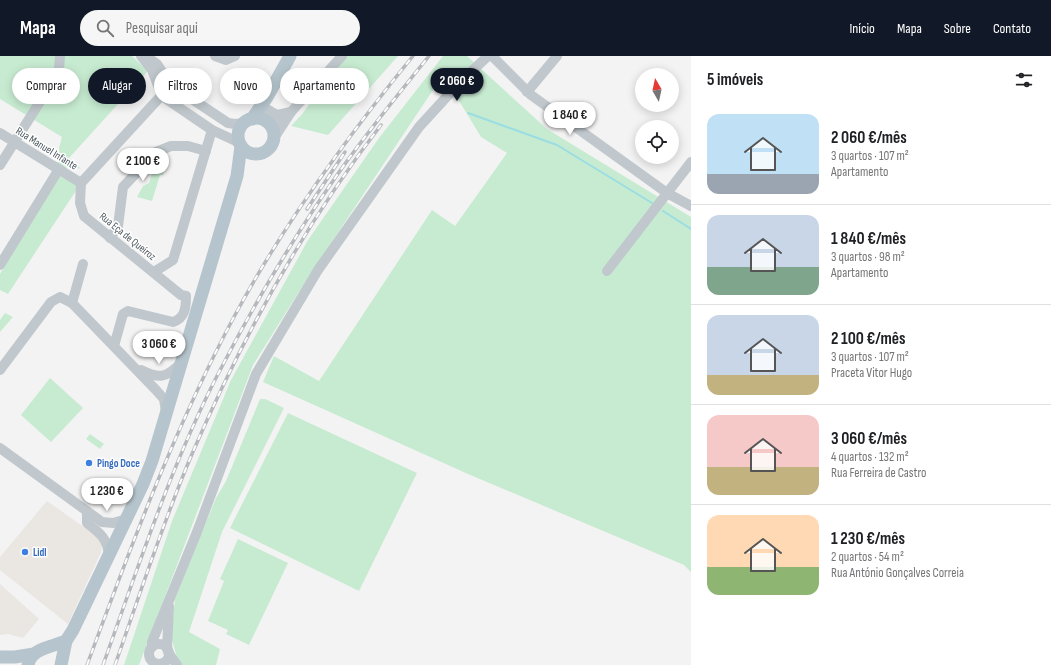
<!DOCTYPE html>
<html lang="pt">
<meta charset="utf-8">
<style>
body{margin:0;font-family:"Sofia Sans Condensed",sans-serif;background:#f6f6f6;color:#202124;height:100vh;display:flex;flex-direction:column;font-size:15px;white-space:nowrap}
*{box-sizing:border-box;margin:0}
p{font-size:13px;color:#757577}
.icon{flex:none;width:22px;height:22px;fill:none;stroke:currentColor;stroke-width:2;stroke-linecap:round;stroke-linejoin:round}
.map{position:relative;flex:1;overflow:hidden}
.sheet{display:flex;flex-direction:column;background:#fff;width:360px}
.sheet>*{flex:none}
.banner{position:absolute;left:12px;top:12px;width:380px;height:36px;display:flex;gap:8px}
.needle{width:26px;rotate:351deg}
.tools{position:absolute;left:635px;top:12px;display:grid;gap:8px}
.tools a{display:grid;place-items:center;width:44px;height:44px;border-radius:50%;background:#fff;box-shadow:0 2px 10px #0003;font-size:20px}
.price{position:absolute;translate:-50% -34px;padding:0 9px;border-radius:14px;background:#fff;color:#222;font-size:13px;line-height:26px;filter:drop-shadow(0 1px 2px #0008)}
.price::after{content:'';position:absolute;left:50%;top:24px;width:12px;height:9px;margin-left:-6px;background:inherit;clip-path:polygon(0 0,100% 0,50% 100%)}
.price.current{background:#111827;color:#fff}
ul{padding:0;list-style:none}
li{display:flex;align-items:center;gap:12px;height:100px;padding:0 16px}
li+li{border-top:1px solid #e0e0e0}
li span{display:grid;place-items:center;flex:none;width:112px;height:80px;border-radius:12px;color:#555}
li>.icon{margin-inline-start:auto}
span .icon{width:48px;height:48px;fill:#fffc;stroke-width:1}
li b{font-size:17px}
h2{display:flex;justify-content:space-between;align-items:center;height:48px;padding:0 16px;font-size:17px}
.tag{padding:0 14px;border-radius:18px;background:#fff;box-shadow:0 2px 10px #0003;font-size:14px;line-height:36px}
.tag.current{background:#111827;color:#fff}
header{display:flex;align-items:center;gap:24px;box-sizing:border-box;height:56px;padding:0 20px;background:#111827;color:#fff}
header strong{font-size:19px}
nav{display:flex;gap:22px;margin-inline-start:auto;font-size:14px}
.search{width:280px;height:36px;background:#f6f6f6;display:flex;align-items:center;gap:10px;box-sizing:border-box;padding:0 14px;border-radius:22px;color:#757577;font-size:15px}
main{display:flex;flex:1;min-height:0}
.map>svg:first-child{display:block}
.commercial{fill:#eae6e1}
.green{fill:#c7ebd1}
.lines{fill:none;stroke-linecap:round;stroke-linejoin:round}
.stream{stroke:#9adde3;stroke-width:2}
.minor{stroke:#c0c8cd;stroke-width:10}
.major{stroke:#b6c5cd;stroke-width:13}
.rail-casing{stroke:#b5b8bc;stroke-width:3.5}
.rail{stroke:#fff;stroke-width:2;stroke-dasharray:6;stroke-linecap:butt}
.shop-dot{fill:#3f7fe0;stroke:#fff;stroke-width:1.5}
.labels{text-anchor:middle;stroke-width:3;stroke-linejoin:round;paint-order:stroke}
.street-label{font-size:11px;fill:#4c585e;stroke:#fff}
.shop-label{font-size:11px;font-weight:bold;fill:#366cbe;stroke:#fff;text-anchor:start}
</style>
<header>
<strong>Mapa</strong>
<div class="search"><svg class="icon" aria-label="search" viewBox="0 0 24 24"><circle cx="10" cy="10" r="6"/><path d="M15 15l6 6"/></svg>Pesquisar aqui</div>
<nav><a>Início</a><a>Mapa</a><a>Sobre</a><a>Contato</a></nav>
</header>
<main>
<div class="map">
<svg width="691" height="609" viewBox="0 0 691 609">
<rect width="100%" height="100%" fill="#f4f3f3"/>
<g class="commercial">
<polygon points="47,445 102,484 101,496 68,568 0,514 0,501"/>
<polygon points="0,528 39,563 23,582 8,578 0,579"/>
</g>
<g class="green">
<polygon points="0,0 132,0 148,15 69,102 81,113 70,110 65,112 54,110 60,103 59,92 62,81 0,43"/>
<polygon points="344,0 398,0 328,79 291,70 303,57"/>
<polygon points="443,0 467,0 547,73 691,161 691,516 684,509 468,418 263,326 274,300 319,325 432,154 455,170 507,97 481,81 458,43 447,13 305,226 253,309 139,609 124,609 172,465 231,324 308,184 379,82"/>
<polygon points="157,108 165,111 163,119 160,119 152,145 137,141 143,130 149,127 154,110 156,111"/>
<polygon points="58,116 81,127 8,238 0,234 0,218"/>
<polygon points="5,257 13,261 0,276 0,264"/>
<polygon points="50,322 83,352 51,386 21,359"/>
<polygon points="260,343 265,343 284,352 222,476 189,576 220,593 216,609 179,609 171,580 175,543 216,442 226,425"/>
<polygon points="288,357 417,417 359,535 230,472"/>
<polygon points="90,378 104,388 100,393 86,383"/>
<polygon points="238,483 288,507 249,589 226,578 228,574 208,565 224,525 220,523"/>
</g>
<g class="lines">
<g class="stream">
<polyline points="468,57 557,89 652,147"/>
<polyline points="663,155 691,173"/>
</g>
<g class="minor">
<polyline points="141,0 152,14 162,40 212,74 240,87"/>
<polyline points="146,0 157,8 171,29 228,67 235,68 244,67"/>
<polyline points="215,0 226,4 235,0"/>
<polyline points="492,0 531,39 667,137 691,150"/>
<polyline points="527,36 557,0"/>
<polyline points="265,52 277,59 291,56"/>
<polyline points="269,68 287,60"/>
<polyline points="0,77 81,127"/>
<polyline points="274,82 291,56 342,0"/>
<polyline points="0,109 53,25 59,13 60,0"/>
<polyline points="110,182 118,170 123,131 156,96 171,90 188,90 206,95"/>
<polyline points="83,208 72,247 156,334 164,343 166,356"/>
<polyline points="0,209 59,113"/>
<polyline points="607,215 691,106"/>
<polyline points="154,216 173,204 212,74"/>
<path d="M114 290 123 258 128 255 173 266C185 262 186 252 186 240L181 239 84 160 80 147 81 127 171 29"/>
<polyline points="0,314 51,246 60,241 72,247"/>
<path d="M141 314C159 323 166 322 180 308"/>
<polyline points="0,392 102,466 113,467 127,463"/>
<path d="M87 455V467C100 477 107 482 109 499"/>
<circle cx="159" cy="598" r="10"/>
<polyline points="152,591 152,586 197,476 256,318 318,214 419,71 462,24 488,0"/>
<polyline points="167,593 169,550"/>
<polyline points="168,596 177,609"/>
</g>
<g class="major">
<circle cx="256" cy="80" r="18"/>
<polyline points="252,63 267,41 290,0"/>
<polyline points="0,601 15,601 34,598"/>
<path d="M28 609C31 592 52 591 66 585"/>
<polyline points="61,609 66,585 73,574 143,428 152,405 237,120 241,90"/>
</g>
<g class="rail-casing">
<g id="rail">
<polyline points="307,153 345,96"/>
<path d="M87 609C131 490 175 371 235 259 285 166 347 81 413 0"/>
<path d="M103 609C138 512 170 412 217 320 252 252 291 185 335 122 364 80 397 40 429 0"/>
<path d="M115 609C140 538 163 466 192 398 242 282 304 169 381 69"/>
</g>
</g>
<use href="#rail" class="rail"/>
</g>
<g class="shop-dot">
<circle cx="89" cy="407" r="4"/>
<circle cx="25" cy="496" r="4"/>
</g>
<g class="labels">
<g class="street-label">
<text transform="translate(47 92) rotate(32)" y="4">Rua Manuel Infante</text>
<text transform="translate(128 180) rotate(39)" y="4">Rua Eça de Queiroz</text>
</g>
<g class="shop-label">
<text x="97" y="411">Pingo Doce</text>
<text x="33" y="500">Lidl</text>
</g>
</g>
</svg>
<div class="tools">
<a><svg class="needle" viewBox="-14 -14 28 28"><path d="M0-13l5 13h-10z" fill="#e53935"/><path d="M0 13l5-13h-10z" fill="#757577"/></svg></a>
<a><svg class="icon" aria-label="locate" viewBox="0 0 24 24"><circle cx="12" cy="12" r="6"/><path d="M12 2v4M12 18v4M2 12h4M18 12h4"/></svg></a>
</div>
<b class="price current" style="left:457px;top:46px">2 060 €</b>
<b class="price" style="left:570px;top:80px">1 840 €</b>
<b class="price" style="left:143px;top:126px">2 100 €</b>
<b class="price" style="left:159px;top:309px">3 060 €</b>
<b class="price" style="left:107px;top:456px">1 230 €</b>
<div class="banner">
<a class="tag">Comprar</a>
<a class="tag current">Alugar</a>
<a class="tag">Filtros</a>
<a class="tag">Novo</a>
<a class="tag">Apartamento</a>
</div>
</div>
<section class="sheet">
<h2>5 imóveis<svg class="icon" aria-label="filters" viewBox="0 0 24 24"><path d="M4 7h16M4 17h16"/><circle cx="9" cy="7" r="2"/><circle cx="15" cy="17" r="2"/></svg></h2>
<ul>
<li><span style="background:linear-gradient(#bfe0f5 75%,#9aa5b1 0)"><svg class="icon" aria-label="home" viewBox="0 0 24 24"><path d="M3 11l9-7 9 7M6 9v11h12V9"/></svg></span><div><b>2 060 €/mês</b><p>3 quartos · 107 m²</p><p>Apartamento</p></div></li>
<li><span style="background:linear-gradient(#c9d6e8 65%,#7fa58c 0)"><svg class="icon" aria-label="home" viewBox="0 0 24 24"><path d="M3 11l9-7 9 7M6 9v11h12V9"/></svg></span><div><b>1 840 €/mês</b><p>3 quartos · 98 m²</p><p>Apartamento</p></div></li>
<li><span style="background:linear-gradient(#c9d6e8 75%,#c2b280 0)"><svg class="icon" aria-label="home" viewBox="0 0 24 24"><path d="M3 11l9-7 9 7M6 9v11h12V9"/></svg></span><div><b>2 100 €/mês</b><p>3 quartos · 107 m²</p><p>Praceta Vitor Hugo</p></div></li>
<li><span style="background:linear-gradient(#f6c9c9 65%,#c2b280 0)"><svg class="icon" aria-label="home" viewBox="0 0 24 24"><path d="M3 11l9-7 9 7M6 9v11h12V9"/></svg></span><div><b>3 060 €/mês</b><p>4 quartos · 132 m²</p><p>Rua Ferreira de Castro</p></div></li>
<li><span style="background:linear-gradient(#ffd9b3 65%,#8fb573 0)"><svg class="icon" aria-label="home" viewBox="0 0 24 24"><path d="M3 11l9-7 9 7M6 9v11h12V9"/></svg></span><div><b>1 230 €/mês</b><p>2 quartos · 54 m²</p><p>Rua António Gonçalves Correia</p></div></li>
</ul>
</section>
</main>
